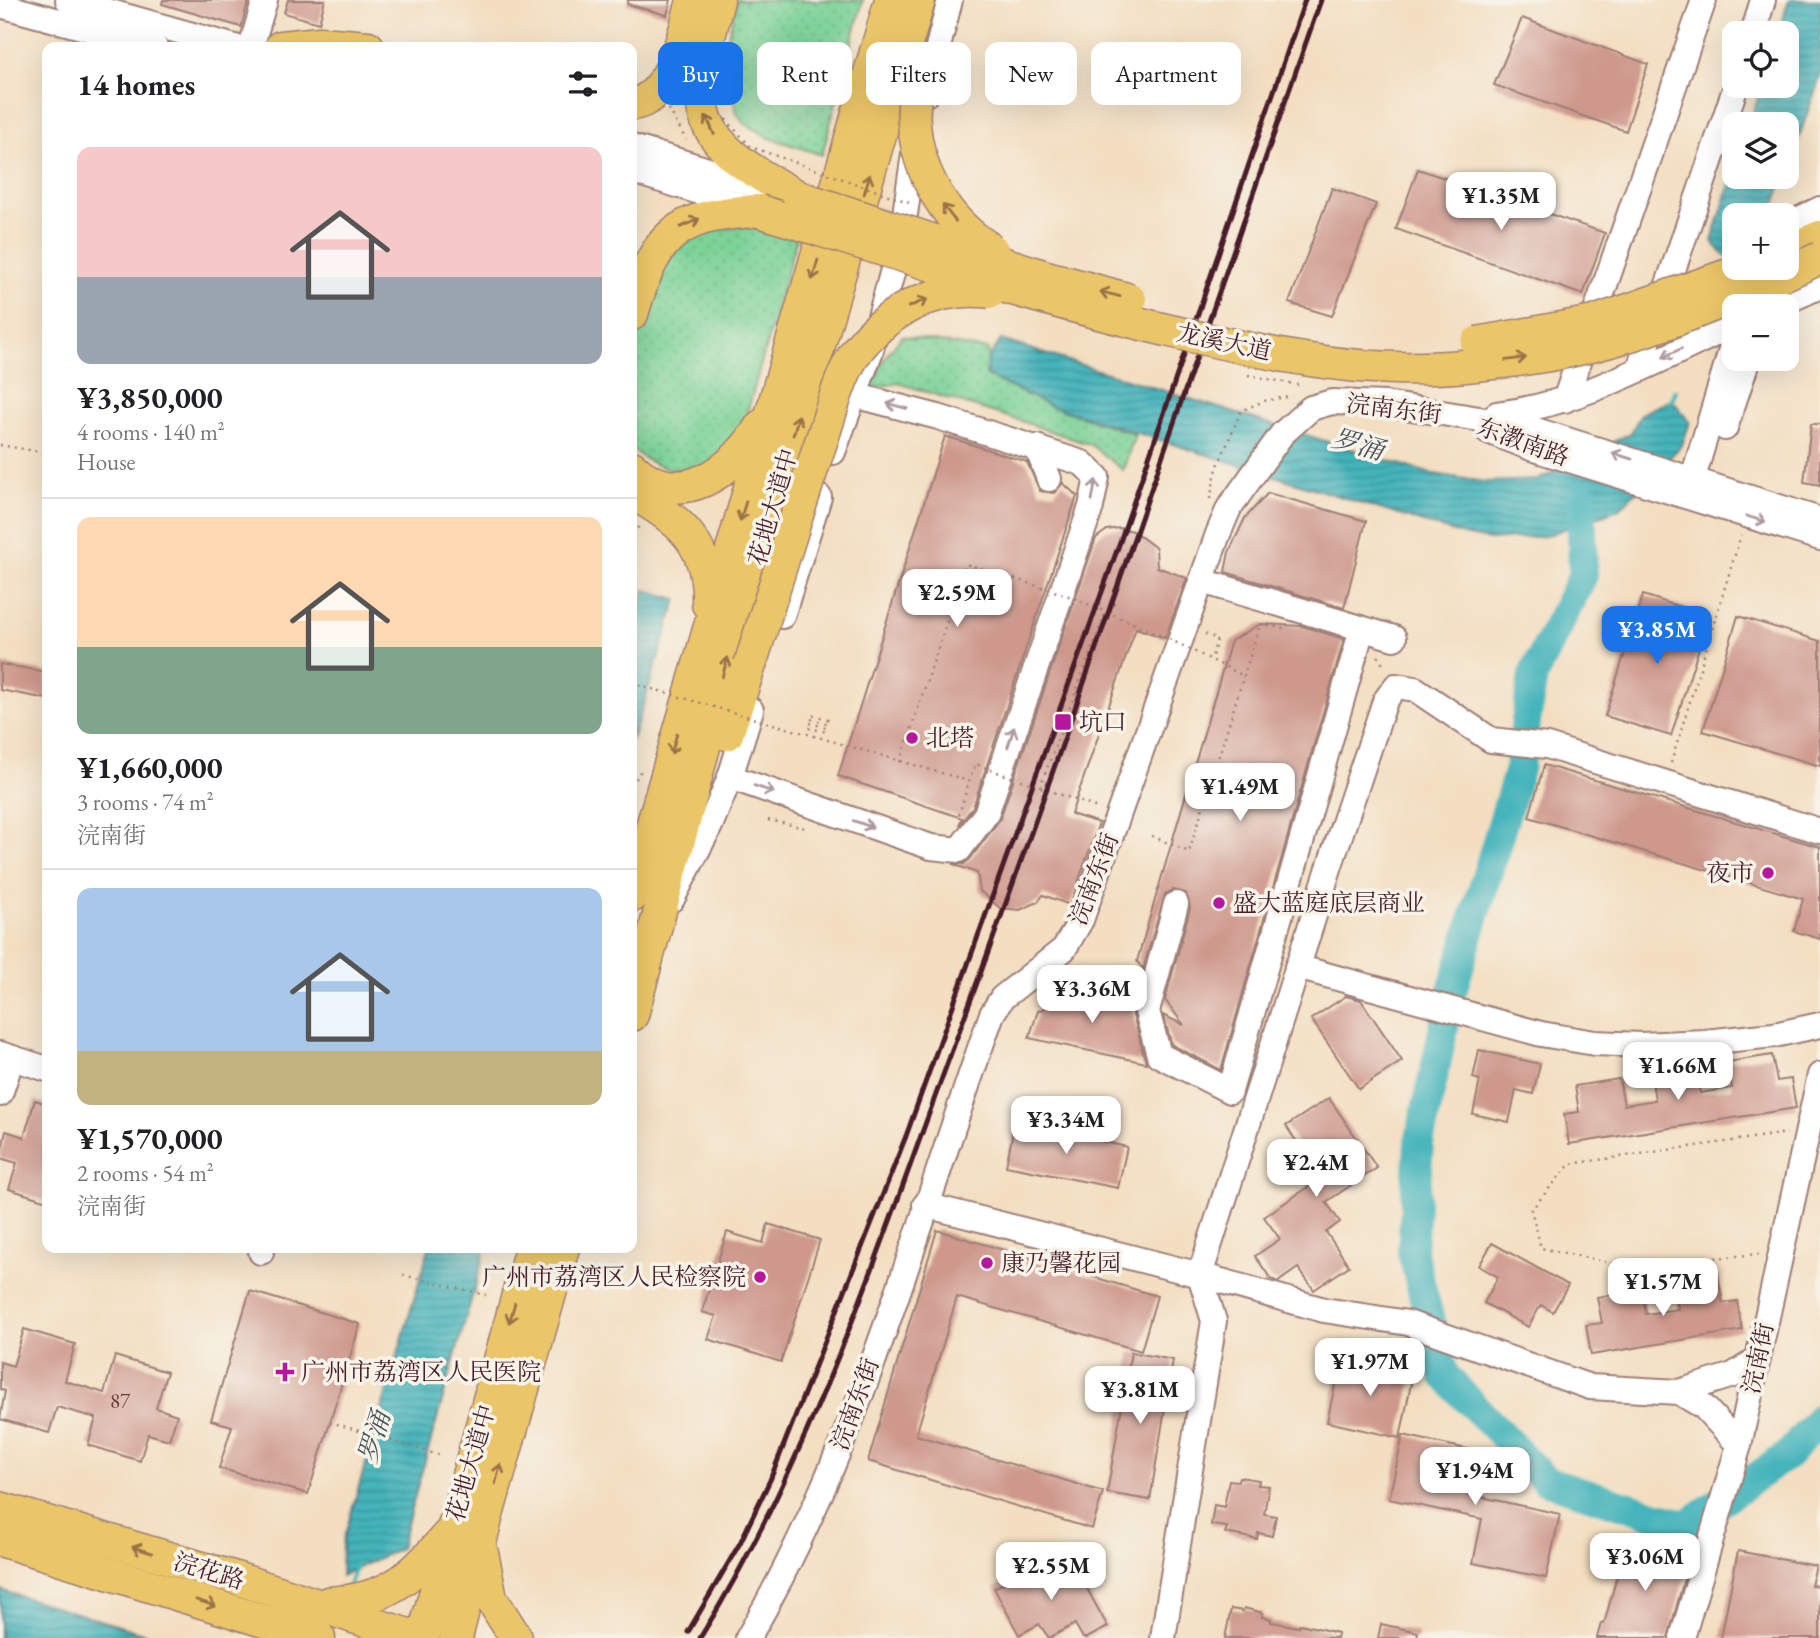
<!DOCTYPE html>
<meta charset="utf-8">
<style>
body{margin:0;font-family:"EB Garamond","Noto Serif SC",serif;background:#f6f6f6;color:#202124;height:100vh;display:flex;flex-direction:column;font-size:26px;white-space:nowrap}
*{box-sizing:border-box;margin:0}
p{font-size:23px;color:#757577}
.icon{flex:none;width:38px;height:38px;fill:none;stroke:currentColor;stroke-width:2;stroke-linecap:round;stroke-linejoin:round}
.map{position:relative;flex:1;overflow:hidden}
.side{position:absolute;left:42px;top:42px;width:595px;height:1211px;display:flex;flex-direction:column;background:#fff;border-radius:14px;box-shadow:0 7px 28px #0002}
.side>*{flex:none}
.top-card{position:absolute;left:658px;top:42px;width:665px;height:63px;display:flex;gap:14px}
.fabs{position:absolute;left:1722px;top:21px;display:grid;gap:14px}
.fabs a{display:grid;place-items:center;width:77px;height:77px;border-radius:14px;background:#fff;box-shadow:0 7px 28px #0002;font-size:35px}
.price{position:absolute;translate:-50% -60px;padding:0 16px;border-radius:14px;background:#fff;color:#222;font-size:23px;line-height:46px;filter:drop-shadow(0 2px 4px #0008)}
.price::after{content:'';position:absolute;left:50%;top:42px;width:21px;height:16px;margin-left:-10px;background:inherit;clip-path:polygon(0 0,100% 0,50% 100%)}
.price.on{background:#1a73e8;color:#fff}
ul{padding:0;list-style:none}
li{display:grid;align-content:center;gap:14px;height:371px;padding:0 35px}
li+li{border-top:2px solid #e0e0e0}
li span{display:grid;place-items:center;height:217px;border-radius:14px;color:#555}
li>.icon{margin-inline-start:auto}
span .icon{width:126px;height:126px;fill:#fffc;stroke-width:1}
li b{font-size:30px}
h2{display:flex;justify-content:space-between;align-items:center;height:84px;padding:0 35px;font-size:30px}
.chip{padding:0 24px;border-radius:14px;background:#fff;box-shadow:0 7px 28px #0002;font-size:24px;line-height:63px}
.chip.on{background:#1a73e8;color:#fff}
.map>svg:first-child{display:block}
.grass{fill:url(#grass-dots);stroke:#627861;stroke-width:2}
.water{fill:url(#water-rules);stroke:#476a73;stroke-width:2}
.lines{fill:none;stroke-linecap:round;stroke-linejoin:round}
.stream{stroke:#44b4bb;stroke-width:5}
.river{stroke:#44b4bb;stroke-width:30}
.building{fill:#ce988c}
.minor-casing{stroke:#9e7e76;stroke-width:28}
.major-casing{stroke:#9e7e76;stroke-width:35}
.path{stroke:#9e7e76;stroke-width:2.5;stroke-dasharray:2 5;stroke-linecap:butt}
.minor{stroke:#fff;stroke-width:24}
.major{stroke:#ebc669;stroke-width:32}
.rail{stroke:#4a1f2b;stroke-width:5}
.major-bridge-casing{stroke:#9e7e76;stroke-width:35;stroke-linecap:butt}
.path-bridge{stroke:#9e7e76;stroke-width:2.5;stroke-dasharray:2 5;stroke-linecap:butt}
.major-bridge{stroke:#ebc669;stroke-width:32}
.oneway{stroke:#9a724a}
.oneway2{stroke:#ae9aa0}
.poi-dot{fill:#b5179e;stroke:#f7f3e8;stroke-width:2.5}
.labels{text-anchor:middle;stroke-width:7;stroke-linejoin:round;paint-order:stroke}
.number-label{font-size:21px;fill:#6b3d43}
.street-label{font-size:24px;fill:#4a1f2b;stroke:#f7f3e8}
.poi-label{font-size:24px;fill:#4a1f2b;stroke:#f7f3e8;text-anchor:start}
.water-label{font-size:26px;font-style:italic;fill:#48535d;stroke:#f7f3e8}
</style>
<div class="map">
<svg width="1820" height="1638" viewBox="0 0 1820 1638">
<defs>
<pattern id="grass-dots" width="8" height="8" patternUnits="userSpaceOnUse" patternTransform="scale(1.75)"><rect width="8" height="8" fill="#7bd297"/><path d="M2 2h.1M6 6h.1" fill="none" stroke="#6cb482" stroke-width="1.8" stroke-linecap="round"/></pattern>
<pattern id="water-rules" width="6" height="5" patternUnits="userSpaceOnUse" patternTransform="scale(1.75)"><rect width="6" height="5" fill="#44b4bb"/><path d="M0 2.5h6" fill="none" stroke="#3b9298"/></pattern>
</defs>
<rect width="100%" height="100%" fill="#f7f3e8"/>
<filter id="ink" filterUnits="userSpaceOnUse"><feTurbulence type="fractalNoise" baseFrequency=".0143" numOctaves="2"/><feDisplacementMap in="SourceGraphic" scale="14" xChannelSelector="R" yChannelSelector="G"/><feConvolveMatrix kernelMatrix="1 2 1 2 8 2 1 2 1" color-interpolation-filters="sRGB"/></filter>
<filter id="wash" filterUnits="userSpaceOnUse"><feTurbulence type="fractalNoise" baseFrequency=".00686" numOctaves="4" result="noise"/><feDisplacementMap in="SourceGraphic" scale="28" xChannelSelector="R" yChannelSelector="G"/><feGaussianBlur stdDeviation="1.57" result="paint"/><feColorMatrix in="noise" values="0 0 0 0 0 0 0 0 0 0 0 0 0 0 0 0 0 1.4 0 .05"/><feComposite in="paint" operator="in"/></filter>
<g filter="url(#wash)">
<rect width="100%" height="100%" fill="#f3dec1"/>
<g class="grass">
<polygon points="737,0 863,0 822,155 770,138 744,123 736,112 727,40"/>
<path d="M747 226 765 227 797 237 739 441 700 472C672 471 653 468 632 449V353L656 275 678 246 712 230Z"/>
<polygon points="902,336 989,350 986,376 1051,406 1135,434 1123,470 1091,445 1021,421 898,383 869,389 886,356"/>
</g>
<g class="water">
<polygon points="1789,0 1820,0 1820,77 1787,171 1787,124 1749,124 1762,86 1787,86 1787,33 1778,33"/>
<polygon points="1734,172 1734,177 1785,177 1771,215 1734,215 1734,252 1725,256 1712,241"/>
<polygon points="1001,340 1428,473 1484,482 1538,480 1631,433 1641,414 1672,399 1690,422 1682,445 1619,509 1545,536 1490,540 1463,535 1051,406 986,375 988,359"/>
<polygon points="645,590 677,599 632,740 632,625"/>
<polygon points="429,1248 486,1248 400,1548 341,1576 342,1544"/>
<polygon points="0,1590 159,1638 0,1638"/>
</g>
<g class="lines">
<g class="stream">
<polyline points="1670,405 1675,391"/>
<polyline points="348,1591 356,1564"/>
</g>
<polyline class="river" points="1581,495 1583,575 1533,675 1519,769 1451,994 1419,1143 1412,1251 1444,1375 1545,1480 1686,1525 1788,1455 1820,1418"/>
</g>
<g id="blocks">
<g class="building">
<polygon points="163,0 249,0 241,27 162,4"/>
<polygon points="288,0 325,0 319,23 284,13"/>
<polygon points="628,0 671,0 667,15 627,4"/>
<polygon points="1522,18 1648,64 1626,131 1494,85"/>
<polygon points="1418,169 1605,233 1583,295 1396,229"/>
<polygon points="1332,188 1376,204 1332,316 1289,303"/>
<polygon points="1811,424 1820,424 1820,485 1804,482"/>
<polygon points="945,436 1027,462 1040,491 1054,493 1063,483 1077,496 973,807 959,825 962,818 838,776"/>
<polygon points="1268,493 1366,521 1344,608 1225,572 1229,552 1245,518"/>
<polygon points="1119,528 1133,531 1156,548 1157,567 1187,578 1165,638 1136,628 1071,814 1099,823 1070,905 1043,895 1038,902 1020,910 1000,908 980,891 977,873 953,864 964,864 970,859 1000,819 1096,538 1107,530"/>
<polygon points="1643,595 1709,616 1671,736 1605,716"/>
<polygon points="1738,616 1820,641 1820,766 1703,731"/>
<polygon points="1260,624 1302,626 1344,639 1221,1070 1172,1045 1163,1015 1184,1025 1165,1000 1190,908 1186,893 1173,890 1165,894 1143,969 1137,961 1231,641"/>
<polygon points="0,664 47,672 47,699 0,690"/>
<polygon points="1544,765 1820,847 1820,939 1794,931 1803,899 1529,817"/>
<polygon points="1087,989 1124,995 1134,1001 1133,1015 1146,1063 1029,1038 1038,1011"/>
<polygon points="1346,996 1361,1000 1402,1061 1359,1089 1311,1019"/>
<polygon points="1479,1050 1540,1064 1533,1094 1516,1090 1509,1122 1473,1114 1480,1080 1473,1078"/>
<polygon points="1772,1055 1777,1081 1791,1079 1796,1108 1569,1144 1564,1114 1579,1112 1575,1086 1619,1079 1624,1105 1655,1100 1651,1075 1695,1067 1700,1093 1732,1088 1728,1062"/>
<polygon points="1329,1098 1377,1168 1326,1202 1340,1222 1326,1232 1349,1266 1314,1290 1298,1268 1278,1282 1271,1279 1255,1256 1280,1239 1264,1217 1321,1178 1286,1126"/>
<polygon points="35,1100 47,1104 47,1201 9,1189 17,1163 0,1158 6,1131 24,1137"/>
<polygon points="1015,1122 1127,1147 1118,1188 1006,1166"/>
<polygon points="768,1224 820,1240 781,1362 708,1339 716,1316 702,1312 727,1232 763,1243"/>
<polygon points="937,1230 1157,1296 1141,1351 957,1297 916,1435 1103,1492 1092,1529 868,1461"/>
<polygon points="1492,1243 1568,1285 1553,1312 1541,1305 1528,1327 1484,1303 1498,1277 1479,1266"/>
<polygon points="1718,1276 1723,1303 1737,1301 1742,1330 1591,1355 1586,1325 1602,1323 1597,1297 1642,1290 1646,1314 1678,1309 1674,1284"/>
<polygon points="250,1291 360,1324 308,1494 219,1468 232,1426 211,1420"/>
<polygon points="24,1329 75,1344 65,1381 86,1387 104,1393 115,1356 167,1372 156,1408 177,1415 169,1440 148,1434 140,1461 88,1445 96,1418 78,1413 57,1407 49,1433 0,1419 5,1391 0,1389 0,1362 13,1366"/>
<polygon points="1131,1352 1173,1360 1150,1500 1107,1493"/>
<polygon points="1341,1358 1413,1374 1400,1438 1327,1422"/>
<polygon points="1403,1435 1476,1451 1467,1494 1560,1514 1546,1578 1473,1563 1482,1519 1389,1499"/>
<polygon points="1239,1477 1259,1480 1258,1485 1269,1486 1264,1514 1276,1516 1272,1536 1258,1533 1257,1539 1225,1533 1227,1527 1211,1525 1214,1505 1224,1507 1229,1480 1238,1481"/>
<polygon points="1627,1539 1690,1557 1668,1638 1597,1638 1601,1623 1604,1624"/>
<polygon points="1738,1551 1816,1566 1811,1585 1820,1586 1820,1638 1721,1638"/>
<polygon points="1045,1561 1053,1577 1074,1565 1108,1627 1087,1638 1083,1638 1075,1624 1049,1638 1039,1624 1019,1635 994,1588"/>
<polygon points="1244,1608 1263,1613 1262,1617 1271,1619 1271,1622 1299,1627 1300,1624 1338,1633 1337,1638 1225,1638 1231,1609 1243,1611"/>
<polygon points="1381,1624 1418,1632 1417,1638 1378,1638"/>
</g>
</g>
</g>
<g filter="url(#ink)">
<use href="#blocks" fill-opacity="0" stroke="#9e7e76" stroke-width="2"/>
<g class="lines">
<g class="minor-casing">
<g id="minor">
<polyline points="68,0 235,47"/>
<polyline points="0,5 155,47"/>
<polyline points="1753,33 1763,0"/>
<polyline points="251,47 265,0"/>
<polyline points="926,94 950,0"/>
<polyline points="632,147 771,189"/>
<polyline points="632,171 751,208"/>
<polyline points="1787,225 1820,209"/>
<polyline points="1776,306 1820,286"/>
<polyline points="1639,369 1736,86"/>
<polyline points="1565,400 1704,0"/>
<path d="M1497 414C1582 404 1658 360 1734 325"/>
<polyline points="1725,428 1748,359"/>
<polyline points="1488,431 1531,448 1820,538"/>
<polyline points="1037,447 1049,479"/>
<polyline points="833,452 870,353 901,241 916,140"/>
<polyline points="1693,494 1693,478 1734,340"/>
<polyline points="1202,581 1394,638"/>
<polyline points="782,616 819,497"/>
<polyline points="730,777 931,847 959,850 986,814 1091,507 1097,477 1082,463 938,417 854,395"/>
<polyline points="672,899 710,826 730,777 751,710"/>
<polyline points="1176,904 1147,1011 1159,1055 1230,1091 1362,629"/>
<polyline points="1297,967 1541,1034 1595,1043 1641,1045 1705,1042 1774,1035 1820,1025"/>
<polyline points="0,1054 47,1069"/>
<polyline points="0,1094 12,1058"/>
<polyline points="925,1205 1200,1275 1324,1310 1408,1323 1590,1387 1679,1392 1733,1375 1758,1359"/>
<polyline points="261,1252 262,1248"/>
<polyline points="1679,1392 1704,1407 1739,1445"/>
<path d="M748 1638C860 1445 917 1223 992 1014L1002 998 1064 949 1081 920 1218 534 1229 508 1282 434 1311 408 1332 402 1386 404 1523 426 1820 520"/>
<polyline points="1163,1638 1214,1321 1200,1275 1330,865 1385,701 1396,686 1415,689 1491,740 1547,746 1820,831"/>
<polyline points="1682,1638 1739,1445 1820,1075"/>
</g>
</g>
<g class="major-casing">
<g id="major">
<path d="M718 0C689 115 689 139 799 197"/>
<polyline points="281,47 320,43 368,47"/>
<path d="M632 104C671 100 685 31 693 0"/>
<polyline points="1787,251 1820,237"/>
<path d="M632 314C655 235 675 214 759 211"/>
<path d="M632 467C679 513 735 470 761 426"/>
<path d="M632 493C681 520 710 544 708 604"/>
<polyline points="727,734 750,665"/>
<polyline points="632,896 891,0"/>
<polyline points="632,1015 720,687 919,0"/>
<polyline points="0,1508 236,1578 417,1638"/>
<polyline points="0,1540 319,1638"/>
<polyline points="482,1553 491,1598 516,1638"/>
<path d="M328 1603C389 1600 410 1578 448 1535"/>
<polyline points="423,1638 531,1248"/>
<polyline points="456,1638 487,1515 563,1248"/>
</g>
</g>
<g class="path">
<polyline points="669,109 686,140"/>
<polyline points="0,445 47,453"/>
<polyline points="1210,499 1217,468 1241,411 1264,401 1292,396"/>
<polyline points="632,533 641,525"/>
<polyline points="1081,601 1162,636"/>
<polyline points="1205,634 1217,639 1211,660"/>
<polyline points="1378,656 1385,668"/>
<polyline points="813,715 831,720"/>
<polyline points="811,719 829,724"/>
<polyline points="810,723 828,728"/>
<polyline points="809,728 827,732"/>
<polyline points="900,762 966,564 1041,587"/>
<polyline points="1671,763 1741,535"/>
<polyline points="1021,780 1100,809"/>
<polyline points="632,785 642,769"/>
<polyline points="1040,787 1106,611"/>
<polyline points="959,815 969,781"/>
<polyline points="768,820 805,828"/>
<polyline points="1152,836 1189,852 1260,624 1286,629"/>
<polyline points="1759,1254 1625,1266 1541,1248 1531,1210 1570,1164 1787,1133"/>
<polyline points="403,1275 486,1295"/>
<polyline points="330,1422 442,1456"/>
</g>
<use href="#minor" class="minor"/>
<use href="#major" class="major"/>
<g class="rail">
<polyline points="688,1632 740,1543 770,1480 906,1136 1121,539 1305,0"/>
<path d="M700 1638C809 1463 879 1249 950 1056 1080 706 1196 352 1321 0"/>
</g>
<g class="major-bridge-casing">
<g id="major-bridge">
<path d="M920 68C917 86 912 105 914 123 918 175 947 223 992 250"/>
<polyline points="799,197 1046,277 1130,300"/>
<path d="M759 211C894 253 1025 296 1162 329 1239 347 1317 366 1396 368 1447 370 1500 363 1550 355 1644 338 1734 298 1820 258"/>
<polyline points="1477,343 1594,322 1748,268"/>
<path d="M750 665C774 589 797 512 823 436 832 409 841 371 859 348 891 308 939 285 990 292"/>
</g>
</g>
<g class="path-bridge">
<polyline points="721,114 751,147 914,204"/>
<polyline points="1248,375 1303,386"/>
<polyline points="1041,587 1075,598"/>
<polyline points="1163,636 1244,676"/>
<polyline points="632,683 969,781 976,764 1013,778"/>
</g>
<use href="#major-bridge" class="major-bridge"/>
</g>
<defs><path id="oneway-shaft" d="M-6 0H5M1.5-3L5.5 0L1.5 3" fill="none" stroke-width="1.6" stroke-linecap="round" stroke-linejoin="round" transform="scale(1.75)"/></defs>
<g class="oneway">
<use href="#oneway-shaft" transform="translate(710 125) rotate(-114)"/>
<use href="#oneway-shaft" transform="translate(867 184) rotate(-74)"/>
<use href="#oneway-shaft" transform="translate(949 213) rotate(-128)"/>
<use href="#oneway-shaft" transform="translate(690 223) rotate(-24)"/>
<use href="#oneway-shaft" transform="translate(815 270) rotate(106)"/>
<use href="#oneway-shaft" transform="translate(1110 294) rotate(-165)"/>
<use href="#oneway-shaft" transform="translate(918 303) rotate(-23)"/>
<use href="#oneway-shaft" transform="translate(1516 359) rotate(-8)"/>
<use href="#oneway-shaft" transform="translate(796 425) rotate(-74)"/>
<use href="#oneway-shaft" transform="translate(743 511) rotate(107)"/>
<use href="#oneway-shaft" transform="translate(725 667) rotate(-74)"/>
<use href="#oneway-shaft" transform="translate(674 744) rotate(106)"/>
<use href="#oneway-shaft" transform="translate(512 1313) rotate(106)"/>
<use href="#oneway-shaft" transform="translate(498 1474) rotate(-75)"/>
<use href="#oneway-shaft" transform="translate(142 1550) rotate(-163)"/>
<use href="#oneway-shaft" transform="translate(206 1603) rotate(17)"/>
</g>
<g class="oneway2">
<use href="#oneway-shaft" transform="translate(1672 353) rotate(155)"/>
<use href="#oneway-shaft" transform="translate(897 406) rotate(-165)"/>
<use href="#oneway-shaft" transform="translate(1622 456) rotate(-163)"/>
<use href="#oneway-shaft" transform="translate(1094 490) rotate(-79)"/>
<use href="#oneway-shaft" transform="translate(1756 519) rotate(18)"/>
<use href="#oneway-shaft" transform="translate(1011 737) rotate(-72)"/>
<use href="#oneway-shaft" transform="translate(764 789) rotate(19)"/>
<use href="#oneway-shaft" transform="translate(863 824) rotate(19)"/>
</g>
</g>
<g class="poi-dot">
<rect x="1054" y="713" width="18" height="18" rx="3.5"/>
<circle cx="912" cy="738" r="7"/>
<circle cx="1768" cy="873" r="7"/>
<circle cx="1219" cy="903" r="7"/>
<circle cx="987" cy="1263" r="7"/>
<circle cx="760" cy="1277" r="7"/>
<path d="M281.5 1361.5h7v7h7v7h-7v7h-7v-7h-7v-7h7z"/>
</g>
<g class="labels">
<g class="number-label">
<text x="120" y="1408">87</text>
</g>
<g class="street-label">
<text transform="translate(1224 342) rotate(12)" y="8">龙溪大道</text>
<text transform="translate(1394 409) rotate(7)" y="8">浣南东街</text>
<text transform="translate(1523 442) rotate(20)" y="8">东漖南路</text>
<text transform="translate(773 507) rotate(-74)" y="8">花地大道中</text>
<text transform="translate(1094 879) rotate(-69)" y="8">浣南东街</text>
<text transform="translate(1758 1358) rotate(-78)" y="8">浣南街</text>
<text transform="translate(855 1404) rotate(-70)" y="8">浣南东街</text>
<text transform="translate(471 1463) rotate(-74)" y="8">花地大道中</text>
<text transform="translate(209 1571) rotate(17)" y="8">浣花路</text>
</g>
<g class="poi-label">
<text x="1079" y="730">坑口</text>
<text x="926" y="746">北塔</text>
<text x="1754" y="881" text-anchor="end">夜市</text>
<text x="1233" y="911">盛大蓝庭底层商业</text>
<text x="1001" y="1271">康乃馨花园</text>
<text x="746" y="1285" text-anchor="end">广州市荔湾区人民检察院</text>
<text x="301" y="1380">广州市荔湾区人民医院</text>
</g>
<g class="water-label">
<text transform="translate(1358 444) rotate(16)" y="9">罗涌</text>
<text transform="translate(374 1437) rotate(-73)" y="9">罗涌</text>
</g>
</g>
</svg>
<div class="fabs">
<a><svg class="icon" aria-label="locate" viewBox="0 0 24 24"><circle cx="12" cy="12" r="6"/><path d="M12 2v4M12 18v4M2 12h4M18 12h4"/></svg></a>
<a><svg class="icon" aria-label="layers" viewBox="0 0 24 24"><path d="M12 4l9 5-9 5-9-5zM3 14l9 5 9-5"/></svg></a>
<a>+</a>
<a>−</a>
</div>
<b class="price" style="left:1501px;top:232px">¥1.35M</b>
<b class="price" style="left:957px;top:629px">¥2.59M</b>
<b class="price on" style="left:1657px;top:666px">¥3.85M</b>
<b class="price" style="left:1240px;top:823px">¥1.49M</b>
<b class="price" style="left:1092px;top:1025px">¥3.36M</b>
<b class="price" style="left:1678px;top:1102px">¥1.66M</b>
<b class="price" style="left:1066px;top:1156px">¥3.34M</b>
<b class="price" style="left:1316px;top:1199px">¥2.4M</b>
<b class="price" style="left:1663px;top:1318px">¥1.57M</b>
<b class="price" style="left:1370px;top:1398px">¥1.97M</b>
<b class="price" style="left:1140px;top:1426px">¥3.81M</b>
<b class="price" style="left:1475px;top:1507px">¥1.94M</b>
<b class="price" style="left:1645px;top:1593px">¥3.06M</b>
<b class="price" style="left:1051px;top:1602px">¥2.55M</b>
<div class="top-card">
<a class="chip on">Buy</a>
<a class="chip">Rent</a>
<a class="chip">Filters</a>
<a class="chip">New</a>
<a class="chip">Apartment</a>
</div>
<section class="side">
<h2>14 homes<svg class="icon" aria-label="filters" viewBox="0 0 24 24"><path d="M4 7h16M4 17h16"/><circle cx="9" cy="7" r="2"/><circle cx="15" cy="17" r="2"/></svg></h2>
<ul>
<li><span style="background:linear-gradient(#f6c9c9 60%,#9aa5b1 0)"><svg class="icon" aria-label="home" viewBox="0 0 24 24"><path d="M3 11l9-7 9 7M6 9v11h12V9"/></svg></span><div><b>¥3,850,000</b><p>4 rooms · 140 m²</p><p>House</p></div></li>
<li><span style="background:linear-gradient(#ffd9b3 60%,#7fa58c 0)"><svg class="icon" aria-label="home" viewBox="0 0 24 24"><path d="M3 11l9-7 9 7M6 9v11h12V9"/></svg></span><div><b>¥1,660,000</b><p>3 rooms · 74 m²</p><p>浣南街</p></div></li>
<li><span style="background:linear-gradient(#a9c7e8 75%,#c2b280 0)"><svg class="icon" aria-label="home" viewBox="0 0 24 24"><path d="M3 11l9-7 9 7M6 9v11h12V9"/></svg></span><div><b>¥1,570,000</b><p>2 rooms · 54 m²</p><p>浣南街</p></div></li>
</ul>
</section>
</div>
